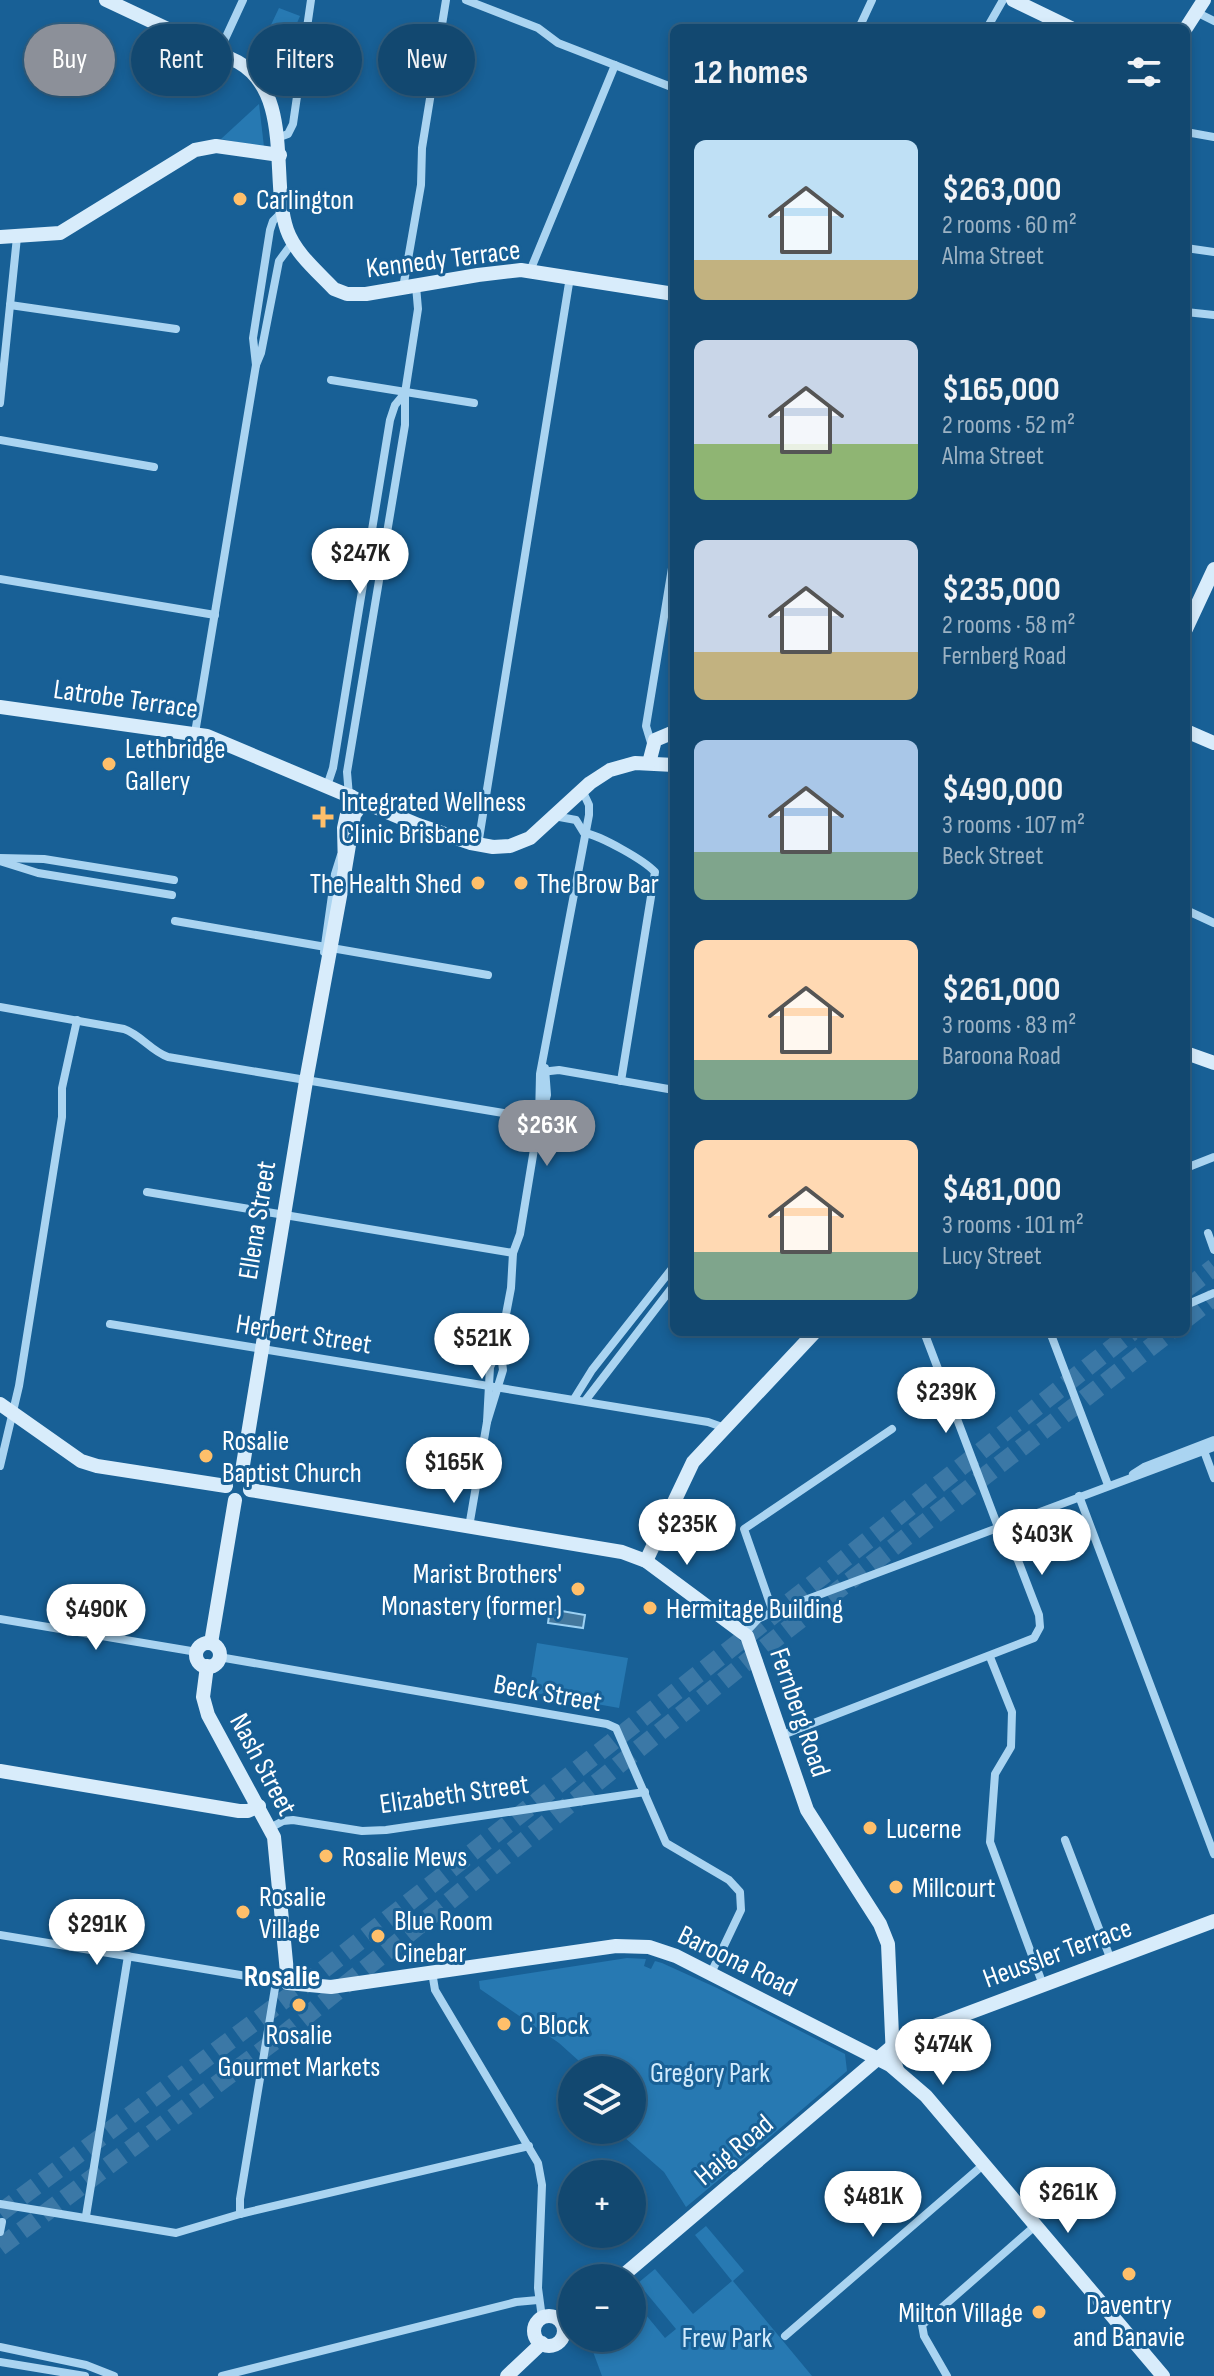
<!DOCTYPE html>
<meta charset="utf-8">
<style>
body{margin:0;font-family:"Sofia Sans Condensed",sans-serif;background:#1f5278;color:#f1f3f6;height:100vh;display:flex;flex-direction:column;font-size:30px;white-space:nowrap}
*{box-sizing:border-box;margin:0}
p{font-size:26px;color:#9cb2c3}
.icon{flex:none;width:44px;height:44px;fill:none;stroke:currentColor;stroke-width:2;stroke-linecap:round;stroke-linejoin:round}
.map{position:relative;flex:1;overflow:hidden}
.drawer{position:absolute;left:670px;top:24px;width:520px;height:1312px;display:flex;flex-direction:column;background:#124870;border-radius:12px;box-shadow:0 4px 12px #0003,0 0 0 2px #316083}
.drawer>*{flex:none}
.banner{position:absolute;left:24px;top:24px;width:526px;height:72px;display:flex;gap:16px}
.controls{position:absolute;left:558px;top:2056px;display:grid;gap:16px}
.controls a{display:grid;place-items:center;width:88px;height:88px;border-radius:50%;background:#124870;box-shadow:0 4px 12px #0003,0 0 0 2px #316083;font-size:40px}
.price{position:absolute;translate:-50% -68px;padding:0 18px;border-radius:28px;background:#fff;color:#222;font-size:26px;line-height:52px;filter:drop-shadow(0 2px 4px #0008)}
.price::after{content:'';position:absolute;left:50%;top:48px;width:24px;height:18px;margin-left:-12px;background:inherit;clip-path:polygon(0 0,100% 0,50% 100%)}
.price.selected{background:#8c9099;color:#fff}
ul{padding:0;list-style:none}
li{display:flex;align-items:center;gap:24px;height:200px;padding:0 24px}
li span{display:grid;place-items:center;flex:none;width:224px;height:160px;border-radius:12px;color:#555}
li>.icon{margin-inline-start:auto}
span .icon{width:96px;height:96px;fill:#fffc;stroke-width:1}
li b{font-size:34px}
h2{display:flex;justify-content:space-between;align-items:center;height:96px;padding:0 24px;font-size:34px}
.chip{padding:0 28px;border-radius:36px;background:#124870;box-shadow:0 4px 12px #0003,0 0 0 2px #316083;font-size:28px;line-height:72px}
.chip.selected{background:#8c9099;color:#fff}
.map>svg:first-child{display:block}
.green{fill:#2779b2}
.water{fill:#44789d;stroke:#9cd1f3;stroke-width:2}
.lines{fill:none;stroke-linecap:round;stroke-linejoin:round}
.highway-tunnel{stroke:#3b78a6;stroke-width:18;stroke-dasharray:18 9;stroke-linecap:butt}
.street{stroke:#aad4f1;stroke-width:8}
.secondary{stroke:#d8ecfb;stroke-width:14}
.poi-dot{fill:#ffbf6a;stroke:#186096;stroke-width:3}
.labels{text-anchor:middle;stroke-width:6;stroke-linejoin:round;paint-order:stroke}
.poi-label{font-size:28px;fill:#fff;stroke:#186096;text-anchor:start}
.street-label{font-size:28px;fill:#fff;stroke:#186096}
.park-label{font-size:28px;fill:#d1eafc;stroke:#186096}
.neighbourhood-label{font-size:30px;font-weight:bold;fill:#fff;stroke:#186096}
</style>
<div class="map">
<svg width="1214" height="2376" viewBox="0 0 1214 2376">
<rect width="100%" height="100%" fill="#186096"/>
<g class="green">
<polygon points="279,8 300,16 282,58 260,48"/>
<polygon points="259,104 264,147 221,139"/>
<polygon points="537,1643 628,1658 619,1708 529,1692"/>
<polygon points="627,1958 646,1959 644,1966 651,1969 655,1961 662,1963 717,1988 845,2054 847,2071 756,2149 749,2141 743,2145 751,2153 686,2207 664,2172 616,2130 632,2130 632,2070 589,2070 559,2043 480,1989 479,1981"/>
<polygon points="706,2226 744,2271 733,2281 812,2376 602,2376 588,2338 632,2338 632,2298 665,2338 676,2329 638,2283 655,2269 693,2314 732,2281 695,2235"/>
</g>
<polygon class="water" points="550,1609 585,1615 583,1628 548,1623"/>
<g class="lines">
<g class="highway-tunnel">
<polyline points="1186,1289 1214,1267"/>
<polyline points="1186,1319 1214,1297"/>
<polyline points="0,2213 304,1985 1132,1332"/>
<polyline points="0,2247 284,2034 774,1640 1170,1332"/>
</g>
<g class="street">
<polyline points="466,0 538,28 558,43 674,88"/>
<polyline points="1196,12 1214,21"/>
<polyline points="859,28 872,0"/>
<polyline points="987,28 1003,0"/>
<polyline points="219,52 243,0"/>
<polyline points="1186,132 1214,137"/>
<polyline points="277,138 288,134 293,124 311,0"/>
<polyline points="1186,248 1214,252"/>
<polyline points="530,271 615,65"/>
<polyline points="403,288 421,185 422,148 446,0"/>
<polyline points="10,305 176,329"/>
<polyline points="1186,312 1214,315"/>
<polyline points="256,365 253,338 270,230 273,221 284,210"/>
<polyline points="331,380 474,403"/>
<polyline points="0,403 17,237"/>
<polyline points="0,440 154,467"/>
<polyline points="0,579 215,615"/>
<polyline points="195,733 256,365 261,353 279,261 293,242"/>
<polyline points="652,746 646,726 674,556"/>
<polyline points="327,786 333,768 390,420 395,405 405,393"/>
<polyline points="349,796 347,772 405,425 405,393 418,309 416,286"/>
<polyline points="554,816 576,820 584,833"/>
<path d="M585 833C601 836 644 860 655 872L621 1081"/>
<polyline points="478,845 570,277"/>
<polyline points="0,858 44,859 174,880"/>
<polyline points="0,861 38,873 172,895"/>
<polyline points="1186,910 1214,923"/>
<polyline points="175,921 488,975"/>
<polyline points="324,952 335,874 341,855"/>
<path d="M0 1007 124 1029C141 1035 151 1051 168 1057L539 1119"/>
<polyline points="541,1072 559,1070 674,1090"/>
<polyline points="543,1110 547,1095 545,1068"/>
<polyline points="1186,1168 1214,1157"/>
<polyline points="147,1192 513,1253"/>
<polyline points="1208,1233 1214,1250"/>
<polyline points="1186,1305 1214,1293"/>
<polyline points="110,1324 708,1422 725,1428"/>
<polyline points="924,1332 998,1527"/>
<polyline points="1050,1332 1108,1485"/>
<polyline points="574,1399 592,1370 674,1266"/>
<polyline points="585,1401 674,1285"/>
<polyline points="487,1422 503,1370 500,1346"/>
<polyline points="1204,1451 1214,1478"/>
<polyline points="0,1466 19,1386 62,1117 62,1088 77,1020"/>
<polyline points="1133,1474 1144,1467 1214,1440"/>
<polyline points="1079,1496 1214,1854"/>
<polyline points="469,1527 487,1422 490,1367 500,1346 511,1288 513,1253 520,1234 539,1119 540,1074 589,815 589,805 582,790"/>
<polyline points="773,1612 744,1529 892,1429"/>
<polyline points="0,1619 197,1652"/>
<polyline points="745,1633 758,1619 773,1612 1214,1447"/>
<polyline points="219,1657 607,1724 616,1728 666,1843 729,1880 740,1892 741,1910 711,1973"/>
<polyline points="990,1657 1012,1712 1011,1747 995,1774 990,1842 1043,1985"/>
<polyline points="780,1736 1034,1638 1040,1627 1039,1615 1004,1524"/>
<polyline points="270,1828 283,1821 293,1820 362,1831 386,1830 645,1792"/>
<polyline points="1065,1840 1111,1960"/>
<polyline points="0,1935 288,1983"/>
<polyline points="432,1972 435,1990 538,2163 542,2185 538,2288 542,2318"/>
<polyline points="0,2204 176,2233 240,2214 529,2146"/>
<polyline points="240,2214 240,2199 276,1982"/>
<polyline points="86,2216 128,1956"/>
<polyline points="0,2232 2,2222"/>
<polyline points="785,2336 983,2165"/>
<polyline points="0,2347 86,2365 114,2376"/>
<polyline points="0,2362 85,2376"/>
<polyline points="222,2376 516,2302 538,2300"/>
<polyline points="947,2376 924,2336 922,2325 1035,2226"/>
</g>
<g class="secondary">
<path d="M106 0 238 62C294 93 270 181 287 230 295 253 318 272 334 289L347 294H366L478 275 521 270 674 294"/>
<polyline points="1013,0 1071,28"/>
<polyline points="1186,28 1204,0"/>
<polyline points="0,237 60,233 195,150 216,146 280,155"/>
<polyline points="1186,629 1214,569"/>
<polyline points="0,707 207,736 418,825 471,843 493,847 510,846 530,838 590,783 610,770 635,763 674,765"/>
<polyline points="1186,731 1214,743"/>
<polyline points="649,763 655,740 674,732"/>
<polyline points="351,796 344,828 345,869 354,815 363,802"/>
<polyline points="1186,1053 1214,1063"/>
<polyline points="0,1404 81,1461 97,1466 226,1486"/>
<polyline points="241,1477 306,1081 345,869"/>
<polyline points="250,1490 622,1552 646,1561 747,1636 807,1810 880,1924 888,1944 893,2058 897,2070"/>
<polyline points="646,1561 693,1462 815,1332"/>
<polyline points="211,1643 235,1500"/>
<circle cx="208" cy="1655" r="12"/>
<polyline points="207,1666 203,1697 208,1715 274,1837 288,1983 331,1987 616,1946 649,1947 676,1956 890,2065 926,2096 1163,2376"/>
<polyline points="0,1771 239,1811 248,1811 259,1806"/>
<polyline points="620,2278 902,2038 1214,1921"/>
<circle cx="549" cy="2331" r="15"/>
<polyline points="507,2376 542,2343"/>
</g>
</g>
<g class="poi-dot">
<circle cx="240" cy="199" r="8"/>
<circle cx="109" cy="764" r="8"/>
<path d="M319 805h8v8h8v8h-8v8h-8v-8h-8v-8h8z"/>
<circle cx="478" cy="883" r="8"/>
<circle cx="521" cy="883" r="8"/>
<circle cx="206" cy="1456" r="8"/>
<circle cx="578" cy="1589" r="8"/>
<circle cx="650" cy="1608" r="8"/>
<circle cx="870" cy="1828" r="8"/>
<circle cx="326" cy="1856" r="8"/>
<circle cx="896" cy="1887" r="8"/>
<circle cx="243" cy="1912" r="8"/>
<circle cx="378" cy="1936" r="8"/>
<circle cx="299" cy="2005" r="8"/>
<circle cx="504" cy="2024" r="8"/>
<circle cx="1129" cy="2274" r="8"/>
<circle cx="1039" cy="2312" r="8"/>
</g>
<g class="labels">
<g class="poi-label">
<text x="256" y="209">Carlington</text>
<text x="125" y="758">Lethbridge<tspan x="125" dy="32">Gallery</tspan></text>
<text x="341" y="811">Integrated Wellness<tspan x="341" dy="32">Clinic Brisbane</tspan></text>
<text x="462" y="893" text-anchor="end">The Health Shed</text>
<text x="537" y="893">The Brow Bar</text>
<text x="222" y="1450">Rosalie<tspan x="222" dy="32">Baptist Church</tspan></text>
<text x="562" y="1583" text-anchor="end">Marist Brothers'<tspan x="562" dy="32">Monastery (former)</tspan></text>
<text x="666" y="1618">Hermitage Building</text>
<text x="886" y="1838">Lucerne</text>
<text x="342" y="1866">Rosalie Mews</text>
<text x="912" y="1897">Millcourt</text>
<text x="259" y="1906">Rosalie<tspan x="259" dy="32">Village</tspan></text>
<text x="394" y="1930">Blue Room<tspan x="394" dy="32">Cinebar</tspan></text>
<text x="520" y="2034">C Block</text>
<text x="299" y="2044" text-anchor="middle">Rosalie<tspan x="299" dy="32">Gourmet Markets</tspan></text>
<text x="1129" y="2314" text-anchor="middle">Daventry<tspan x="1129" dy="32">and Banavie</tspan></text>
<text x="1023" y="2322" text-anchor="end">Milton Village</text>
</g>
<g class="street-label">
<text transform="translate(443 258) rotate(-7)" y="10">Kennedy Terrace</text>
<text transform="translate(126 698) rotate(8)" y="10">Latrobe Terrace</text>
<text transform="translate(256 1220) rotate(-81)" y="10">Ellena Street</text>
<text transform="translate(304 1333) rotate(9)" y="10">Herbert Street</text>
<text transform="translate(548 1692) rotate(10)" y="10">Beck Street</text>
<text transform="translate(801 1712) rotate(71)" y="10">Fernberg Road</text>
<text transform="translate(264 1764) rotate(62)" y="10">Nash Street</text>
<text transform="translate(454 1793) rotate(-8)" y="10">Elizabeth Street</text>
<text transform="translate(1057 1952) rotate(-20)" y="10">Heussler Terrace</text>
<text transform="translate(738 1960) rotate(26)" y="10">Baroona Road</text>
<text transform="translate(733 2149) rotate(-40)" y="10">Haig Road</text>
</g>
<g class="park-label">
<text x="710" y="2082">Gregory Park</text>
<text x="727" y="2347">Frew Park</text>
</g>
<g class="neighbourhood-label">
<text x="282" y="1986">Rosalie</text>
</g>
</g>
</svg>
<div class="controls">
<a><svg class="icon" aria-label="layers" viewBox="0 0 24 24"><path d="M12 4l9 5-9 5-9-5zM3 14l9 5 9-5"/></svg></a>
<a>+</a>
<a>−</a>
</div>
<b class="price" style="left:360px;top:596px">$247K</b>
<b class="price selected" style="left:547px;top:1168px">$263K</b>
<b class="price" style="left:482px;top:1381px">$521K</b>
<b class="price" style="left:946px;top:1435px">$239K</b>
<b class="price" style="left:454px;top:1505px">$165K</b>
<b class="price" style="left:687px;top:1567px">$235K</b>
<b class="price" style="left:1042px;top:1577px">$403K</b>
<b class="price" style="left:96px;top:1652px">$490K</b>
<b class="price" style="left:97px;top:1967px">$291K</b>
<b class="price" style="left:943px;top:2087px">$474K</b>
<b class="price" style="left:1068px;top:2235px">$261K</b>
<b class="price" style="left:873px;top:2239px">$481K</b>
<div class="banner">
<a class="chip selected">Buy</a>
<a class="chip">Rent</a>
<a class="chip">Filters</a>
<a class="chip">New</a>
</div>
<section class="drawer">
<h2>12 homes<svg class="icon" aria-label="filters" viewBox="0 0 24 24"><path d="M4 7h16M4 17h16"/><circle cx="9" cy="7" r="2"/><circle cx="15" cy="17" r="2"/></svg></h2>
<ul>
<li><span style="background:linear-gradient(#bfe0f5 75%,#c2b280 0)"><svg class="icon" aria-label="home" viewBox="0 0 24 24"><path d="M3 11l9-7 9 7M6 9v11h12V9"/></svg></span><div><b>$263,000</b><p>2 rooms · 60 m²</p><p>Alma Street</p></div></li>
<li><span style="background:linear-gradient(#c9d6e8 65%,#8fb573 0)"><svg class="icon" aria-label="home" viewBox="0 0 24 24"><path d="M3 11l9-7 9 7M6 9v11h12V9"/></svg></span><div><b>$165,000</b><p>2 rooms · 52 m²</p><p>Alma Street</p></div></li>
<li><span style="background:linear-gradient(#c9d6e8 70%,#c2b280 0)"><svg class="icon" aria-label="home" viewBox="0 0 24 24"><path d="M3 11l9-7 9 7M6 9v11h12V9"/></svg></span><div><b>$235,000</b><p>2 rooms · 58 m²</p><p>Fernberg Road</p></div></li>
<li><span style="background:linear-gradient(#a9c7e8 70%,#7fa58c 0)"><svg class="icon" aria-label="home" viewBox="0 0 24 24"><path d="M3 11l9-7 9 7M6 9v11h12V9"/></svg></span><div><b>$490,000</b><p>3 rooms · 107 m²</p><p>Beck Street</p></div></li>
<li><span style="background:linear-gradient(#ffd9b3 75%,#7fa58c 0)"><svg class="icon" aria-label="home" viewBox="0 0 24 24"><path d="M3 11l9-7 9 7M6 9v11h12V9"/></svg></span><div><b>$261,000</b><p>3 rooms · 83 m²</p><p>Baroona Road</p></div></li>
<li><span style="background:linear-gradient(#ffd9b3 70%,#7fa58c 0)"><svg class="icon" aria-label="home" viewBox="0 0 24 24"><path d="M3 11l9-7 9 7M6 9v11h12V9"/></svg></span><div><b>$481,000</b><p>3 rooms · 101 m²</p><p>Lucy Street</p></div></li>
</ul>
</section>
</div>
